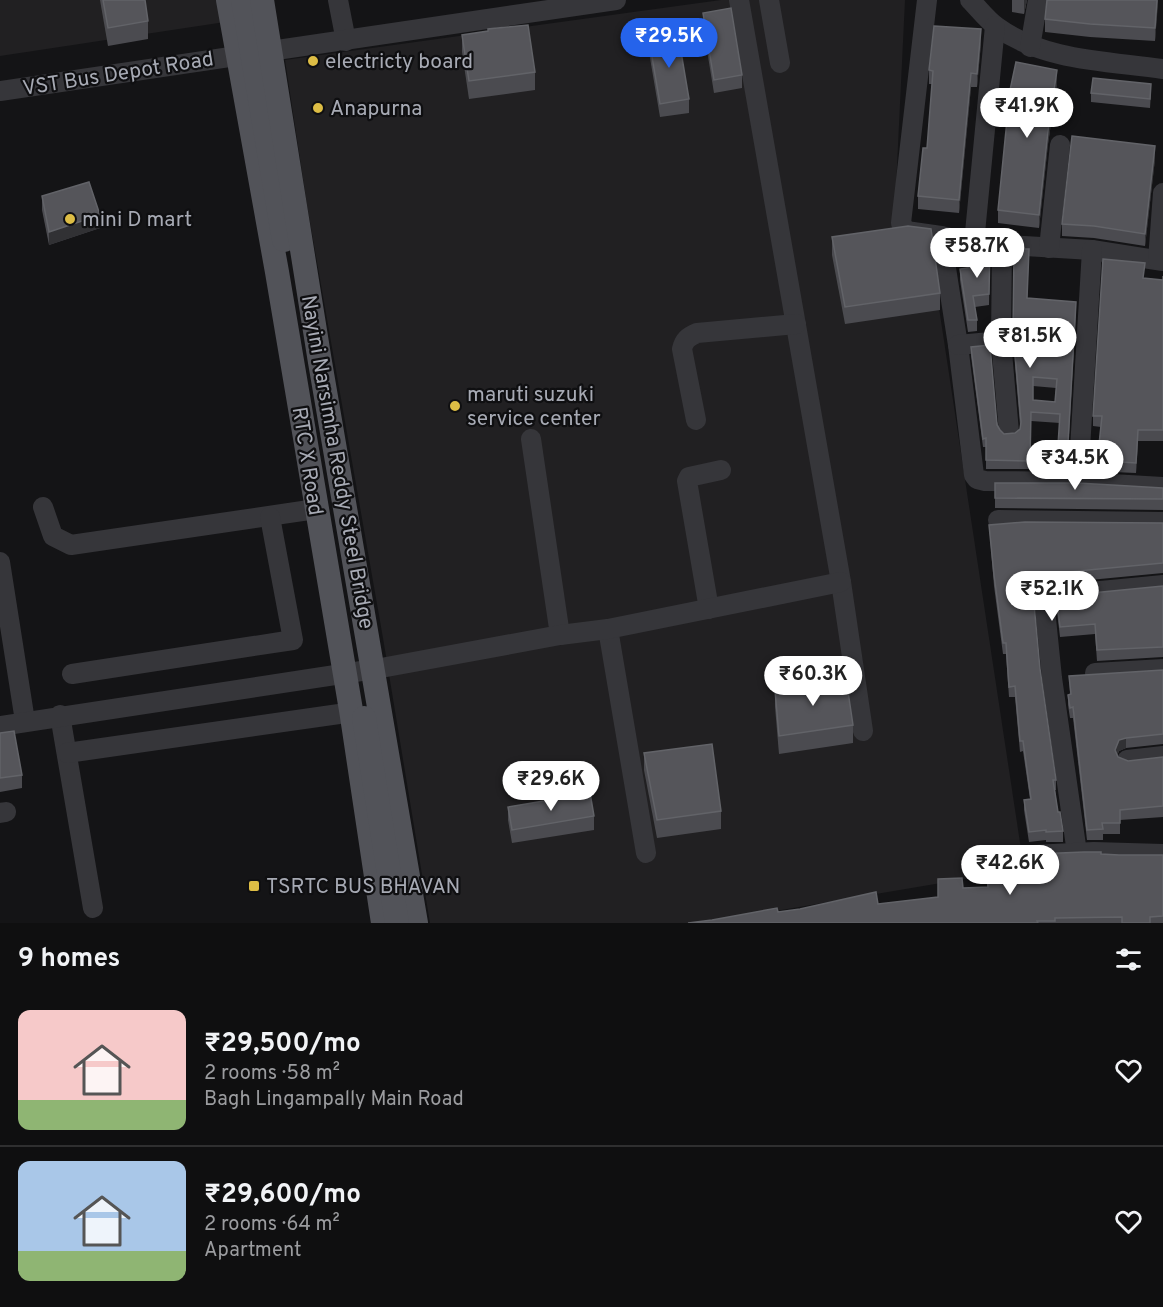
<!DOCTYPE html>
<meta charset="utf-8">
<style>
body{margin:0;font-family:Overpass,sans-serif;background:#181819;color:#f1f3f6;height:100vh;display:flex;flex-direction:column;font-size:22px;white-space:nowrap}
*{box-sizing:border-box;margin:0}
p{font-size:20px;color:#9b9c9f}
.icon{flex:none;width:33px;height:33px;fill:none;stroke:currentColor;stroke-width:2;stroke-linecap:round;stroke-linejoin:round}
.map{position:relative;height:923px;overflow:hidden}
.sheet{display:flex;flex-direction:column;background:#0f0f10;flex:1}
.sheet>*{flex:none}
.price{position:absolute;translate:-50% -51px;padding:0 14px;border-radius:21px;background:#fff;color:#222;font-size:20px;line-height:39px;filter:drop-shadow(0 2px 3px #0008)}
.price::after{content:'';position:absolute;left:50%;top:36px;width:18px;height:14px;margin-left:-9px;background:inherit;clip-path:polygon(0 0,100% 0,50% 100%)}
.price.on{background:#2563eb;color:#fff}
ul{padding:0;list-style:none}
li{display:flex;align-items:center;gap:18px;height:150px;padding:0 18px}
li+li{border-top:2px solid #2f2f30}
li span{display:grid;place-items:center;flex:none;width:168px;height:120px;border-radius:12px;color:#555}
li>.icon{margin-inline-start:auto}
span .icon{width:72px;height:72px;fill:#fffc;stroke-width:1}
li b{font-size:26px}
h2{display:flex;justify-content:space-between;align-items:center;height:72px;padding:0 18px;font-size:26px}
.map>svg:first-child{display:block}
.built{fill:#212022}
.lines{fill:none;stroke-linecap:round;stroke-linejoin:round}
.minor{stroke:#36363a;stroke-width:20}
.major{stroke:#525359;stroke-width:24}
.major-bridge{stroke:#525359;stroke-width:24}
.wall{fill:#4b4b50;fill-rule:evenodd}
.shaded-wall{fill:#313134}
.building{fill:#55555a;stroke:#626368;stroke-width:1.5;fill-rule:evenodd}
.poi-dot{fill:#ddbd45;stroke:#0f0f11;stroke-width:2}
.labels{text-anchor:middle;stroke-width:4.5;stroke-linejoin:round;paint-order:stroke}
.poi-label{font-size:21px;fill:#a7aab4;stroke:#0f0f11;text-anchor:start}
.street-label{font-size:21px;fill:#a7aab4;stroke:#0f0f11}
</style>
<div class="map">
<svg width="1163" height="923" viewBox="0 0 1163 923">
<rect width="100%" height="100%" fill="#141416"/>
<g class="built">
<polygon points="0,0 222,0 225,22 0,56"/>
<polygon points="721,0 905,0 893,249 931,255 1024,869 704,923 430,923 383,638 307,205 285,60"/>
</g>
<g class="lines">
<g class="minor">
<polyline points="338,0 346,41"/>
<polyline points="739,0 841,582 863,731"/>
<polyline points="769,0 780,63"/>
<polyline points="927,0 901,223 906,231 941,236 958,345 974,475 977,479 985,481 1078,482 1163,487"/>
<path d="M970 0C979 9 987 20 997 27 1044 61 1107 61 1163 69"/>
<polyline points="1030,47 1038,0"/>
<polyline points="0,91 616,0"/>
<polyline points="941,236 974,243 1092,250 1163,261"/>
<polyline points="974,243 995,26"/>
<polyline points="1049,248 1060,145"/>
<polyline points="1158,260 1163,193"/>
<polyline points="1001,341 1002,245"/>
<polyline points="958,345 1001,341 1009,432"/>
<path d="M696 420 682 349C684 340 688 337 697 333L796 324"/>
<polyline points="531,439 560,635"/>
<polyline points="1078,482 1092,250"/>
<polyline points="43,507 53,536 71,545 316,509"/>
<polyline points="998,520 1163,522"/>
<polyline points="0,562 25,721"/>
<polyline points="709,609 687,481 689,477 721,470"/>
<polyline points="608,629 646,853"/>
<polyline points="1095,673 1163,669"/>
<polyline points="72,674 293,640 270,517"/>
<polyline points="60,715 93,908"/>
<polyline points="0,726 381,668 560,635 608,629 841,582"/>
<polyline points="67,753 339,714 351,710"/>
<polyline points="1127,760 1163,756"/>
<polyline points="0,813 6,812"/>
<polyline points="1077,853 1052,678 1045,609 1052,597 1059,595 1163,585"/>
<polyline points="1033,855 1094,852 1163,854"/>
</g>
<polyline class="major" points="228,0 277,272 351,710 383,923"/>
<g class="major-bridge">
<polyline points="243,0 284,240"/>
<polyline points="262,0 320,362 416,923"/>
<polyline points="364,718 397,923"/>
</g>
</g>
<g class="wall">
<polygon points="100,0 145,0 148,21 148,39 108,46"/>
<polygon points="1012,0 1027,0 1024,14 1012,12"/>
<polygon points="1158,0 1155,41 1090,37 1045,32 1045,19"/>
<polygon points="703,13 742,75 742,88 714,93 703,26"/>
<polygon points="462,35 535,72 535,90 469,99 462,52"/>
<polygon points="649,39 689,99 689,113 660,117 649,52"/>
<polygon points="981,43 977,87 971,87 959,213 918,209 918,196 927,148 932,84 929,84 929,70"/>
<polygon points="1057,83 1048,144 1039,228 998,223 998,210"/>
<polygon points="1091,93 1151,93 1150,108 1091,102"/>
<polygon points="1155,159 1145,246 1094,238 1062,236 1062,224"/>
<polygon points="42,196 100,228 49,245 42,210"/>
<polygon points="832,237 940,293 940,310 845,324 832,255"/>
<polygon points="975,244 990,244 989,305 975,307 977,320 977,331 968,332 960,280 960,269 977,266"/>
<path d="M1014 249 1029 258 1027 298 1076 311 1067 470H1057L1060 423 1031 421 1030 469H986V447H983L971 356V347L1000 430 1004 434 1015 433 1020 429V425L1013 341ZM1033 386 1056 388 1055 402 1033 400Z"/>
<polygon points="1163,276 1163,441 1138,441 1136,473 1091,471 1091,454 1098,454 1101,427 1093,426 1093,416 1144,278 1163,280"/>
<polygon points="995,483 1163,488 1163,510 995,508"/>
<polygon points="1163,523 1163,573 1016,587 1019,606 1040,669 1056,780 1056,790 1055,790 1058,812 1063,831 1063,842 1046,842 1046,840 1029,842 1024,810 1024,800 1030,799 1023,751 1020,752 1015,697 1009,697 1006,654 1003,654 994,586 989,525"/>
<polygon points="1163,586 1163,657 1097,661 1095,634 1060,637 1057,612 1057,601"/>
<polygon points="1163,670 1163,744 1126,748 1119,751 1117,756 1118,757 1128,761 1163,757 1163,817 1120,820 1120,834 1103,834 1103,840 1087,840 1073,718 1070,718 1068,705 1068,695 1070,694 1069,676"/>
<polygon points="775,690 853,725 853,743 779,754 775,707"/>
<polygon points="0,733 22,775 22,788 0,792"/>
<polygon points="644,753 721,811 721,829 657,838 644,770"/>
<polygon points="508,807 594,816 594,830 512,843 508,820"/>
<polygon points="1036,854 1101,854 1119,855 1163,855 1163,923 688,923 778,912 878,904 938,897 963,888 987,887 987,873 1008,872 1036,867"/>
</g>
<g class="shaded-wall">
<polygon points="1024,0 1027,0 1024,14"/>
<polygon points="1157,0 1158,5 1155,41 1155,28"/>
<polygon points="981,29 981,43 977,87 977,74"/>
<polygon points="1057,70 1057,83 1048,144 1039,228 1039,215 1048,131"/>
<polygon points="971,73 971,87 959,213 959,200"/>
<polygon points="1155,146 1155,159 1145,246 1145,234"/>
<polygon points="100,215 100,228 49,245 49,232"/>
<polygon points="1076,302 1076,311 1067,470 1067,461"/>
<polygon points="1138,430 1138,441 1136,473 1136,463"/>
<polygon points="1126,738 1126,748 1119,751 1115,761 1115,750 1119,740"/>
</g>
<g class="building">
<polygon points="103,0 145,0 148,21 108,28"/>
<polygon points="1047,0 1157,0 1155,28 1090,24 1045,19"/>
<polygon points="731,8 742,75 714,80 703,13"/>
<polygon points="528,25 535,72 469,81 462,35 488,31 488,29"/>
<polygon points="934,26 981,29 977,74 971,73 959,200 918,196 923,148 927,148 933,71 929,70"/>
<polygon points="678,34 689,99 660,104 649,39"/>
<polygon points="1016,62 1057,70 1048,131 1039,215 998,210 1010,90"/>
<polygon points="1093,78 1151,84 1150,99 1091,93"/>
<polygon points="1072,136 1155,146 1145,234 1094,226 1062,224"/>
<polygon points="89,182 100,215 49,232 42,196"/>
<polygon points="908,226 931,229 940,293 845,307 832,237"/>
<polygon points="975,244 990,244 989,294 973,296 977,320 968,320 960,269 978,266"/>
<path d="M1014 249H1029L1027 298 1076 302 1067 461H1057L1060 414 1031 412 1030 461 986 460V438L983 439 971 347 990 345 997 425 1000 430 1004 434 1015 433 1020 429 1021 422 1013 332ZM1033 377 1057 379 1055 402 1033 400Z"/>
<polygon points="1103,259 1145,263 1143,278 1163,280 1163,276 1163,430 1138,430 1136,463 1091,460 1091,454 1098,454 1102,416 1093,416"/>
<polygon points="995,483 1078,483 1163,488 1163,499 995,498"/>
<polygon points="1025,522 1163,523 1163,563 1014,577 1019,606 1034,604 1040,669 1056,780 1053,780 1058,812 1060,812 1063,831 1046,832 1046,830 1029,832 1024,800 1031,799 1023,741 1020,741 1015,686 1009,687 1006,643 1003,643 994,575 989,525"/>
<polygon points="1163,586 1163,647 1097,650 1095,624 1060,627 1057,601 1061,596"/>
<polygon points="1163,670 1163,734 1126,738 1119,740 1115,750 1118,757 1128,761 1163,757 1163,806 1120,810 1120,823 1102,823 1103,829 1087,830 1073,707 1070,708 1068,695 1071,694 1069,676"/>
<polygon points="846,678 853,725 779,736 775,690"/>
<polygon points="14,731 22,775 0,778 0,733"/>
<polygon points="712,744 721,811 657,820 644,753"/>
<polygon points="590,793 594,816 512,830 508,807"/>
<polygon points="1084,852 1101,852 1101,854 1119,855 1163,855 1163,916 1150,917 1150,923 1122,923 1122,917 1055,918 1055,921 1037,921 1038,923 688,923 712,920 777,908 778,912 800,909 876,892 878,904 938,897 938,879 962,878 963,888 988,887 987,873 1008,872 1008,868 1037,867 1036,854"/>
</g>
<g class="poi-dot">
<circle cx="313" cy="61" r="6"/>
<circle cx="318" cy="108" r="6"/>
<circle cx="70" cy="219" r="6"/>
<circle cx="455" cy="406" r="6"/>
<rect x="248" y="880" width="12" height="12" rx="3"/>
</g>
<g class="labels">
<g class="poi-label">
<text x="325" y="68">electricty board</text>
<text x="330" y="115">Anapurna</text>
<text x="82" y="226">mini D mart</text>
<text x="467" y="401">maruti suzuki<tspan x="467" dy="24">service center</tspan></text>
<text x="266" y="893">TSRTC BUS BHAVAN</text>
</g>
<g class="street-label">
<text transform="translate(118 73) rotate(-9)" y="7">VST Bus Depot Road</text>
<text transform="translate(308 461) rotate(81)" y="7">RTC X Road</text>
<text transform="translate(338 462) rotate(80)" y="7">Nayini Narsimha Reddy Steel Bridge</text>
</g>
</g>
</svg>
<b class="price on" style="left:669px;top:69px">₹29.5K</b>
<b class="price" style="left:1027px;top:139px">₹41.9K</b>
<b class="price" style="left:977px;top:279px">₹58.7K</b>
<b class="price" style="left:1030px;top:369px">₹81.5K</b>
<b class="price" style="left:1075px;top:491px">₹34.5K</b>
<b class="price" style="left:1052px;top:622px">₹52.1K</b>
<b class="price" style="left:813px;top:707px">₹60.3K</b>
<b class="price" style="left:551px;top:812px">₹29.6K</b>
<b class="price" style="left:1010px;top:896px">₹42.6K</b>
</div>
<section class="sheet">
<h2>9 homes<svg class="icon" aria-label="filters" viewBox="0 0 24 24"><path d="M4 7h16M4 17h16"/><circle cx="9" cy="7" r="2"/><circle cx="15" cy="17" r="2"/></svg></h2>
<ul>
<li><span style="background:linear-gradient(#f6c9c9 75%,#8fb573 0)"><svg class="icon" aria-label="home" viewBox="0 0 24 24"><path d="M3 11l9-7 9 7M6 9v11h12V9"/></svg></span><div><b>₹29,500/mo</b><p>2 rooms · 58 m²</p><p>Bagh Lingampally Main Road</p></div><svg class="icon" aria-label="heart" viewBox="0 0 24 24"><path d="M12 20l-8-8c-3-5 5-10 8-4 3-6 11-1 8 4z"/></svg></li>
<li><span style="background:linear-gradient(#a9c7e8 75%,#8fb573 0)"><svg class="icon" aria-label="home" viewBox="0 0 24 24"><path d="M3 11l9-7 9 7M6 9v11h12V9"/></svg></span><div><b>₹29,600/mo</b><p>2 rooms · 64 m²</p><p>Apartment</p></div><svg class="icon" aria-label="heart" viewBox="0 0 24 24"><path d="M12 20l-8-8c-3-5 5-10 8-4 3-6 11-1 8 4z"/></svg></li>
</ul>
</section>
